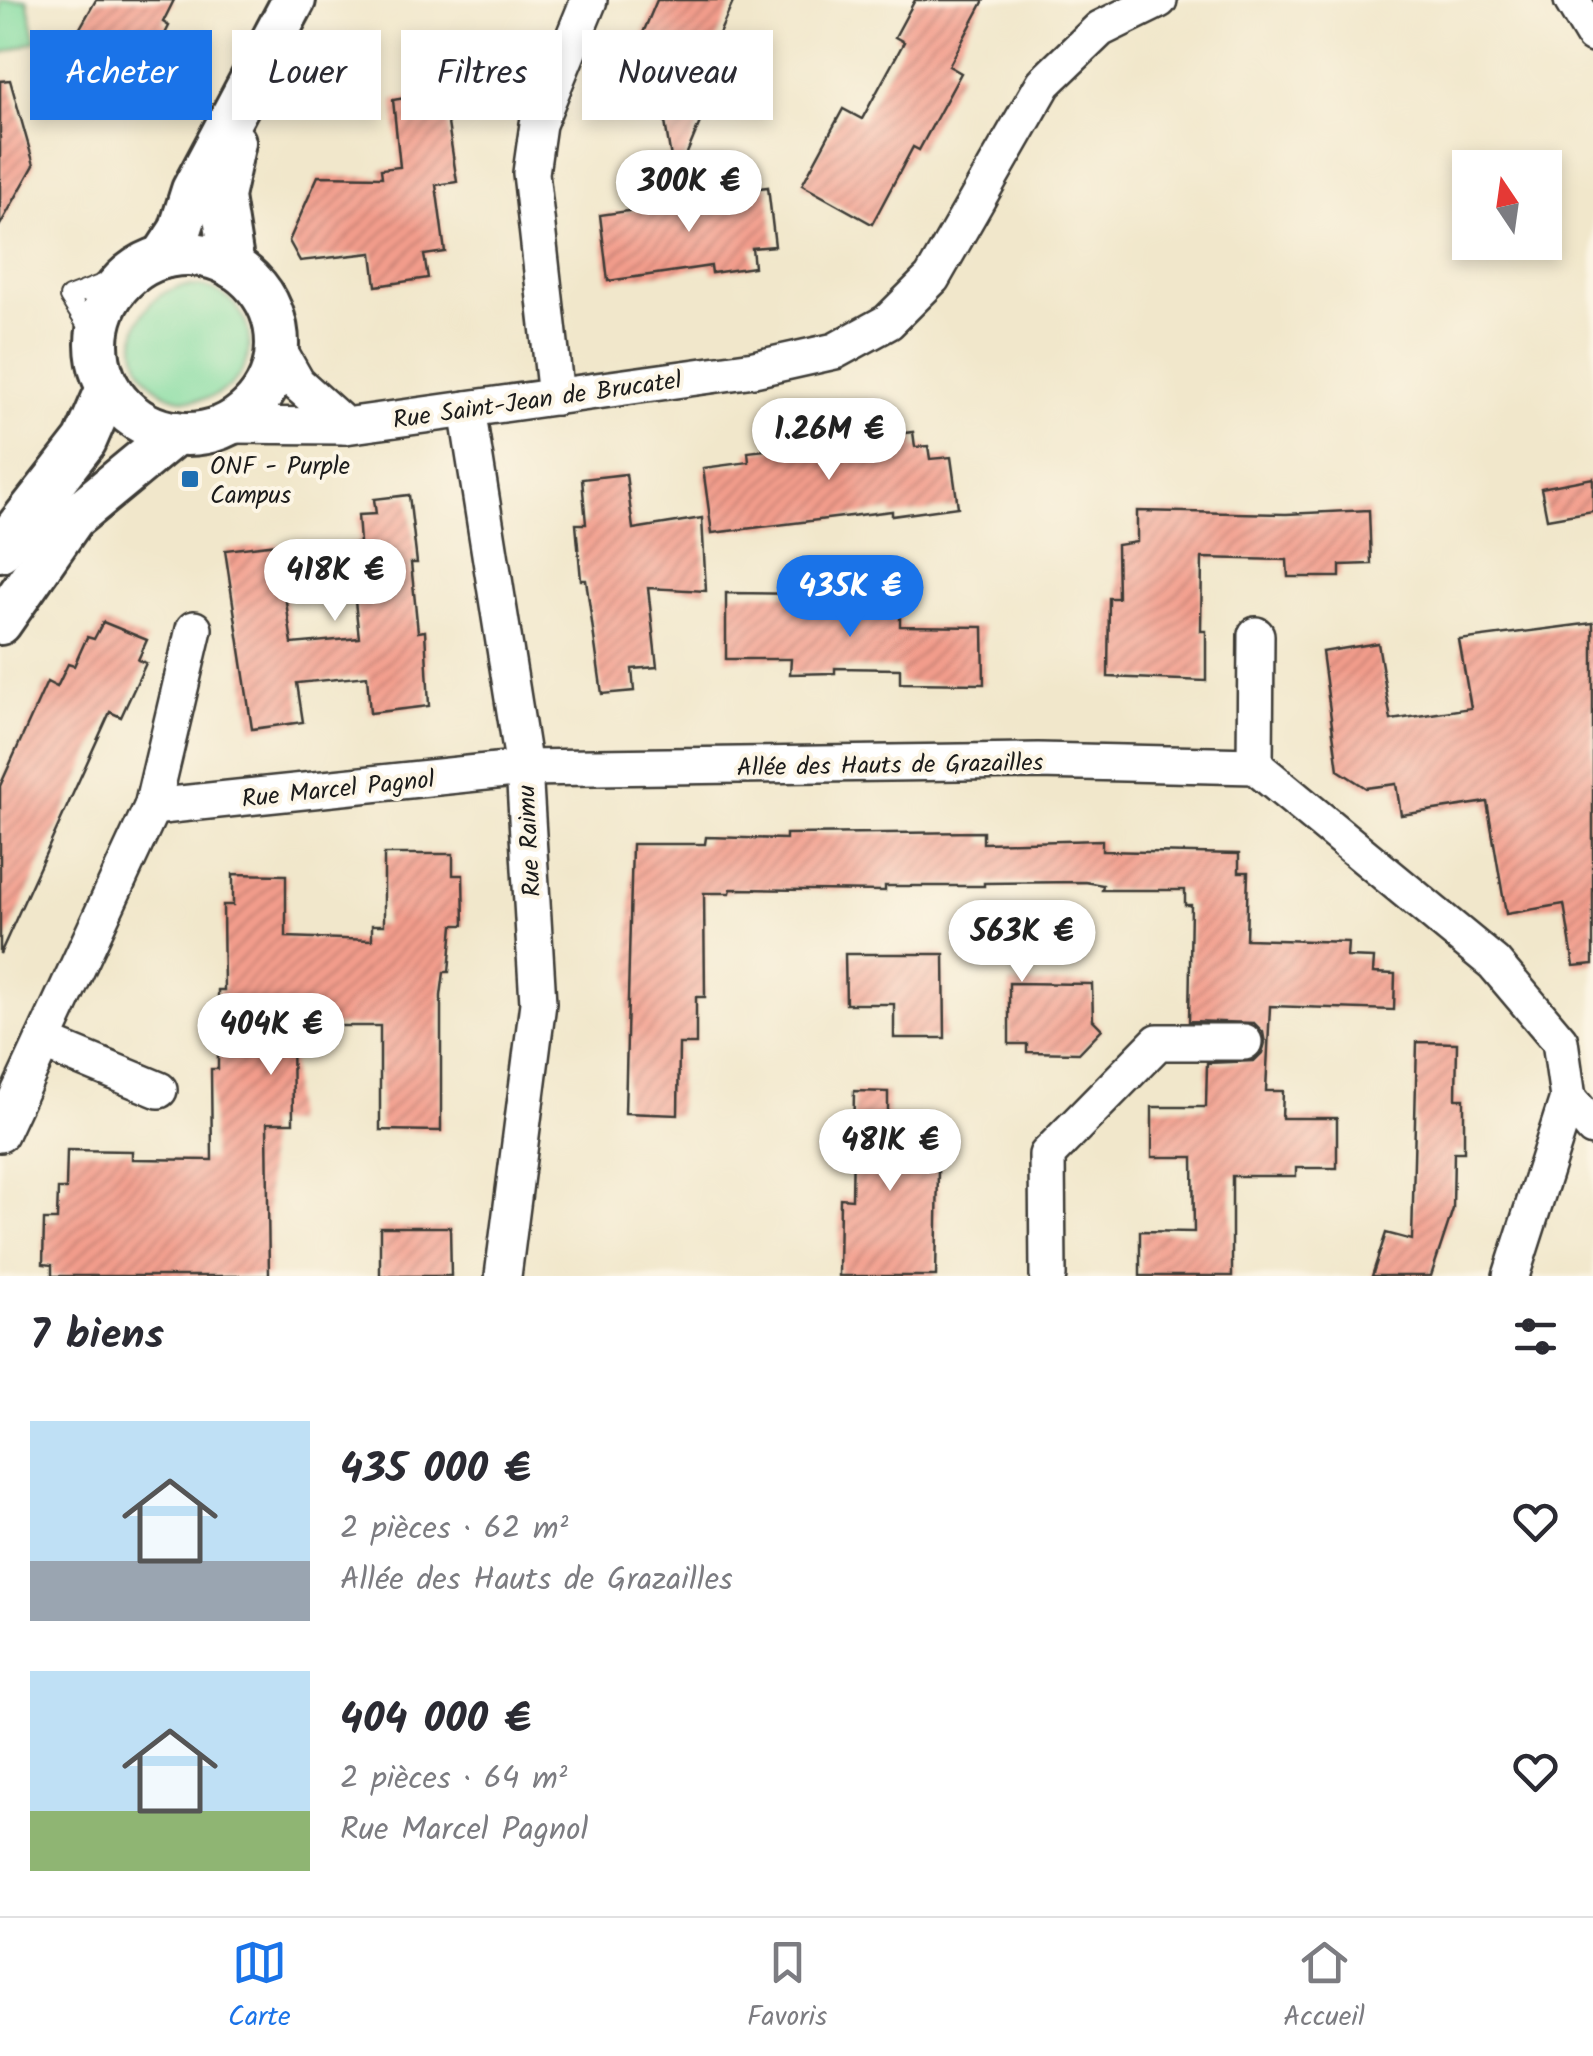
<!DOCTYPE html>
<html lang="fr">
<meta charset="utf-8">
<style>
body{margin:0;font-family:Kalam,sans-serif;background:#f7f7f7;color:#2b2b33;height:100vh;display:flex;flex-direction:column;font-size:38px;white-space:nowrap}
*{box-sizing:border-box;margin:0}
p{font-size:32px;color:#7c7c81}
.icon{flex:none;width:55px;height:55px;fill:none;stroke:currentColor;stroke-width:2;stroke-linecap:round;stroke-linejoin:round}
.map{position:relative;height:1276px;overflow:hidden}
.side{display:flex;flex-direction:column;background:#fff;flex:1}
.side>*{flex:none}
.hud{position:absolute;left:30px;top:30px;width:1000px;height:90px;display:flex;gap:20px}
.needle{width:65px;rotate:347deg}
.buttons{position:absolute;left:1452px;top:150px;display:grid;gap:20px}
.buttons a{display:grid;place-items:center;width:110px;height:110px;border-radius:0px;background:#fff;box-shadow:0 5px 15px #0003;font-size:50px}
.price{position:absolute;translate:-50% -85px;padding:0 22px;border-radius:35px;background:#fff;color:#222;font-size:32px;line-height:65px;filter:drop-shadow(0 2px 5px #0008)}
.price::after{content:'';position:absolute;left:50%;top:60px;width:30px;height:22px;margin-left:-15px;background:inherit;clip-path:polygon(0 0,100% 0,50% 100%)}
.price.active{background:#1a73e8;color:#fff}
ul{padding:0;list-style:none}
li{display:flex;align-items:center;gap:30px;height:250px;padding:0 30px}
li span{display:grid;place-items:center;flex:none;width:280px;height:200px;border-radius:0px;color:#555}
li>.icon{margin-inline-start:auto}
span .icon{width:120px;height:120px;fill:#fffc;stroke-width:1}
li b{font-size:42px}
h2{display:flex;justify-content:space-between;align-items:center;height:120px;padding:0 30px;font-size:42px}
.pill{padding:0 35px;border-radius:0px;background:#fff;box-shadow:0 5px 15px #0003;font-size:35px;line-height:90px}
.pill.active{background:#1a73e8;color:#fff}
.dock{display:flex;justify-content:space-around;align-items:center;height:140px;border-top:2px solid #e1e1e2;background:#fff;font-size:28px;color:#7c7c81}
.dock a{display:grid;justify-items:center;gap:5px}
.dock .active{color:#1a73e8}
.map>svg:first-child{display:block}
.green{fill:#84dca1;stroke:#507c5e;stroke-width:2.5}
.building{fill:url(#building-hatch)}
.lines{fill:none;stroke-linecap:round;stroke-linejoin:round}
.service-casing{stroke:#3c3a36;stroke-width:22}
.minor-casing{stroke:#3c3a36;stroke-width:40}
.tertiary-casing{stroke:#3c3a36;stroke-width:48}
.service{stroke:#fff;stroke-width:18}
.minor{stroke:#fff;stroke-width:35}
.tertiary{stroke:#fff;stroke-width:42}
.poi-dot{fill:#1f6fb2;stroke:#fcf5e5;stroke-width:4}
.labels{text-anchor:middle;stroke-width:8;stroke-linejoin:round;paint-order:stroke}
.street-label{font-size:25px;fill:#1c1c1c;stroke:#fcf5e5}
.poi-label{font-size:25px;fill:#1c1c1c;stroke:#fcf5e5;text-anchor:start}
</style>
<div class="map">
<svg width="1593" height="1276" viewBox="0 0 1593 1276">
<defs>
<pattern id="building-hatch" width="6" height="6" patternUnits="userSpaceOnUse" patternTransform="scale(2.5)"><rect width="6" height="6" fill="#f39d8c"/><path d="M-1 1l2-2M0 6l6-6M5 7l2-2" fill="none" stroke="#c47f72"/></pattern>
</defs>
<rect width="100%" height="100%" fill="#fcf5e5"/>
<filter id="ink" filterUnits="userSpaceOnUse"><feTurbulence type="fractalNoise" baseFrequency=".01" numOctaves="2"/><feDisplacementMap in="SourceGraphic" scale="20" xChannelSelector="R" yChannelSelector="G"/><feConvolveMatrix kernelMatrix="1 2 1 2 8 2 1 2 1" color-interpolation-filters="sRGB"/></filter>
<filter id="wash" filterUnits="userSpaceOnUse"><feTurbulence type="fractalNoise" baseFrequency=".0048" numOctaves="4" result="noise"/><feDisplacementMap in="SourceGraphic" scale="40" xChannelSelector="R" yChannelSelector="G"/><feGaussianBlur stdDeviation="2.25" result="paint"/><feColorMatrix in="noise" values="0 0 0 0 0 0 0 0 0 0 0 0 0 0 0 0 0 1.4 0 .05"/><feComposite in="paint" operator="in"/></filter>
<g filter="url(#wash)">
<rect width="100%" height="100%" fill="#f1e7cb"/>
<g class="green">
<polygon points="0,0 27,0 36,41 0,54"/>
<circle cx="192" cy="343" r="57"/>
</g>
<g id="blocks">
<g class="building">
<polygon points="96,0 174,0 163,22 169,26 142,80 72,42"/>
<polygon points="657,0 734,0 707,61 723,67 675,182 664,116 633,102 643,79 626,73"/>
<polygon points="915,0 984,0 949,66 961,73 919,150 913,147 872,224 802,185 843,109 862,119 904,42 895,37"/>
<polygon points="461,71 468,113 447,117 457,182 436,185 445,252 424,255 428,278 376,286 372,253 300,261 289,241 318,176 382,177 381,169 400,167 393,100 417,96 414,78"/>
<polygon points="10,80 34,165 0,225 0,81"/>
<polygon points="768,187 775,246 752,248 754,267 712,273 711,266 608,281 600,215 677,204 676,198"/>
<polygon points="913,432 915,447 928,446 930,459 951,457 958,507 892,516 892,511 712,533 703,468 749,462 748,452"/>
<polygon points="626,474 633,529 702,518 706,591 648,588 657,667 632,669 634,691 602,694 586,580 581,580 576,524 586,524 582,479"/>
<polygon points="1593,478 1593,511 1547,519 1541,488"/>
<polygon points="409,495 417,563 411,563 418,632 425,631 429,706 370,713 367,676 297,683 303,722 252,729 225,550 278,544 292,644 359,638 349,545 360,543 358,515 376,514 374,499"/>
<polygon points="1369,510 1371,564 1340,565 1340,577 1288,577 1287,560 1202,558 1201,631 1206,631 1206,681 1108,677 1109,598 1118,598 1117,545 1137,542 1137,511 1286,514"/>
<polygon points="726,593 810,594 810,608 900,608 900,626 983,627 984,684 900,683 900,669 835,668 835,673 790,674 791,659 726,659"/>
<polygon points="103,622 147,640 138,660 146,663 121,717 110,712 0,954 0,786 47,682 57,687 68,664 74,666 87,637 94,639"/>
<polygon points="1593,623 1593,964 1574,966 1564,904 1506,914 1487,802 1401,815 1396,784 1366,788 1338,770 1322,652 1378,643 1391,720 1471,708 1459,640"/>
<polygon points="983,832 983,843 1102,840 1102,851 1239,854 1239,872 1248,872 1246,939 1348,942 1347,957 1374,958 1373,973 1395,974 1394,1010 1270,1006 1266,1091 1283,1091 1282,1118 1337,1118 1337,1168 1296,1168 1296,1176 1232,1176 1232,1276 1140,1276 1140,1231 1194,1232 1193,1157 1152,1157 1152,1107 1206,1107 1207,1063 1254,1061 1262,1053 1265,1043 1263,1032 1254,1023 1189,1021 1191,905 1185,905 1185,890 1102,890 1103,885 1085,882 984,883 984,886 885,886 885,891 731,889 730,893 704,893 705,997 696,997 696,1044 679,1044 678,1115 625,1113 632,844 705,844 706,837 786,839 786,834"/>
<polygon points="384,854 453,854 453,875 463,875 464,925 453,925 449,972 444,972 441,996 441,1131 380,1130 380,1026 292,1026 293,1123 267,1123 269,1276 52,1276 52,1265 43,1264 44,1220 57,1220 58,1189 66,1189 67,1150 132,1151 132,1159 212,1160 211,1069 218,1069 218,990 224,990 223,905 233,905 233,874 286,875 286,937 372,940 372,925 384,925"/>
<polygon points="845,954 944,954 945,1038 894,1038 894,1004 846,1004"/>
<polygon points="1009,983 1092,984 1093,1020 1102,1029 1079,1053 1027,1052 1027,1044 1009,1044"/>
<polygon points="1417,1042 1457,1043 1456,1099 1464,1099 1464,1152 1454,1152 1453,1209 1431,1276 1372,1276 1386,1233 1412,1240"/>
<polygon points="854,1091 888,1092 888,1117 939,1117 936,1276 839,1276 840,1198 852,1199"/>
<polygon points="380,1227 450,1227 451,1276 380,1276"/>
</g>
</g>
</g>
<g filter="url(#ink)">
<use href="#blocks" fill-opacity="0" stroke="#3c3a36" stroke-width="2.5"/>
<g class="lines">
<g class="service-casing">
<polyline id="service" points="96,340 69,297 131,273"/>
</g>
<g class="minor-casing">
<g id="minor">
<polyline points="1572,0 1593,35"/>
<polyline points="277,348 297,383 345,426"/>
<polyline points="556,397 531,173 538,124 589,0"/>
<polyline points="467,409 524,768 538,1003 503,1276"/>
<polyline points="226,425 345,426 754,369 835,351 888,322 932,278 1044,83 1100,29 1159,0"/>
<polyline points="1255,766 1256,635"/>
<polyline points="152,807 524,768 1038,761 1255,766 1494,963 1560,1041 1568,1098 1511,1276"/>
<polyline points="43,1042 159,1090"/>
<polyline points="1568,1098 1593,1128"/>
<polyline points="0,1134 152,807 194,629"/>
<polyline points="1048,1276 1047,1155 1158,1042 1244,1042"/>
</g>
</g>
<g class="tertiary-casing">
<g id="tertiary">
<circle cx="187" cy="344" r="90"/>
<polyline points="163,257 180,231 193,190 294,0"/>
<polyline points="233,267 222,197 234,142"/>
<polyline points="0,550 85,441 108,388"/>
<polyline points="0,623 73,518 176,433"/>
</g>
</g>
<use href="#service" class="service"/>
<use href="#minor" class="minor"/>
<use href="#tertiary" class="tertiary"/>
</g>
</g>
<rect class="poi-dot" x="180" y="469" width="20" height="20" rx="5"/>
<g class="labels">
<g class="street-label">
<text transform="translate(537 399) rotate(-8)" y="9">Rue Saint-Jean de Brucatel</text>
<text transform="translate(890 764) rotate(-1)" y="9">Allée des Hauts de Grazailles</text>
<text transform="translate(338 788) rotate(-6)" y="9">Rue Marcel Pagnol</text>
<text transform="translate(528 841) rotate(-93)" y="9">Rue Raimu</text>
</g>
<g class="poi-label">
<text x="210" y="474">ONF - Purple<tspan x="210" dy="29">Campus</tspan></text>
</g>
</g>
</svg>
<div class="buttons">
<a><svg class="needle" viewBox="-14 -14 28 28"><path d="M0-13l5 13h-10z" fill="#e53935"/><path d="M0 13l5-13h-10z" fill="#7c7c81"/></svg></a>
</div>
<b class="price" style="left:689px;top:235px">300K €</b>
<b class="price" style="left:829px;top:483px">1.26M €</b>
<b class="price" style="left:335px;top:624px">418K €</b>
<b class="price active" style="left:850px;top:640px">435K €</b>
<b class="price" style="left:1022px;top:985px">563K €</b>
<b class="price" style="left:271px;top:1078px">404K €</b>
<b class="price" style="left:890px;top:1194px">481K €</b>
<div class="hud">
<a class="pill active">Acheter</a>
<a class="pill">Louer</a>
<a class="pill">Filtres</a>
<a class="pill">Nouveau</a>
</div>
</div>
<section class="side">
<h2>7 biens<svg class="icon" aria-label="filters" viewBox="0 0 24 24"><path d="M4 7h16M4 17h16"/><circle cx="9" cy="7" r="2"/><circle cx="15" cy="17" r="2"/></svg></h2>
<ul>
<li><span style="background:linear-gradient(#bfe0f5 70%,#9aa5b1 0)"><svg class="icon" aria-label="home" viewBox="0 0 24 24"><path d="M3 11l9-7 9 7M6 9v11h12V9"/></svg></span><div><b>435 000 €</b><p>2 pièces · 62 m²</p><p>Allée des Hauts de Grazailles</p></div><svg class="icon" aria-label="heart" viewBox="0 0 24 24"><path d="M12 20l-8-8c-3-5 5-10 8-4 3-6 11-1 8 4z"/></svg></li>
<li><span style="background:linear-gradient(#bfe0f5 70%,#8fb573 0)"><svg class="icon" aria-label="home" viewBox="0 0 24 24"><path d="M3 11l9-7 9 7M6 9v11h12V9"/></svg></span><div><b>404 000 €</b><p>2 pièces · 64 m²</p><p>Rue Marcel Pagnol</p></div><svg class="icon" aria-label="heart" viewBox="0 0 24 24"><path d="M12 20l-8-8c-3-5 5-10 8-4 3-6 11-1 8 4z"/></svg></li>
</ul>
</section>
<nav class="dock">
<a class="active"><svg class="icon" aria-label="map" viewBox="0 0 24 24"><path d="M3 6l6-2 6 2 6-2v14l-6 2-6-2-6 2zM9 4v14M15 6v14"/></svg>Carte</a>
<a><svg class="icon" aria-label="saved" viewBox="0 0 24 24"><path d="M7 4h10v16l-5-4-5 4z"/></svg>Favoris</a>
<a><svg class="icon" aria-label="home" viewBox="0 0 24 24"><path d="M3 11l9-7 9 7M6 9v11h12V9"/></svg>Accueil</a>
</nav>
